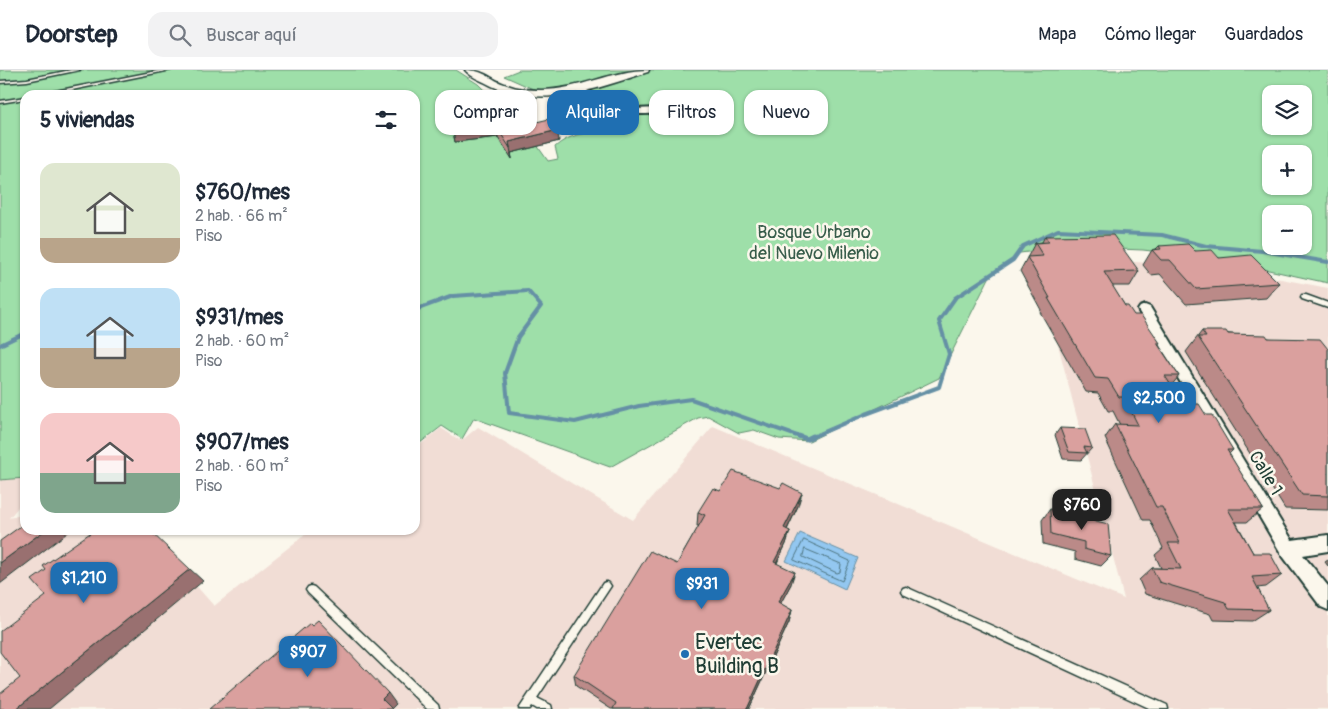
<!DOCTYPE html>
<html lang="es">
<meta charset="utf-8">
<style>
body{margin:0;font-family:Pangolin,sans-serif;background:#f2f2f3;color:#1f2937;height:100vh;display:flex;flex-direction:column;font-size:19px;white-space:nowrap}
*{box-sizing:border-box;margin:0}
p{font-size:16px;color:#747a83}
.icon{flex:none;width:28px;height:28px;fill:none;stroke:currentColor;stroke-width:2;stroke-linecap:round;stroke-linejoin:round}
.map{position:relative;flex:1;overflow:hidden}
.panel{position:absolute;left:20px;top:20px;width:400px;height:445px;display:flex;flex-direction:column;background:#fff;border-radius:15px;box-shadow:0 1px 4px #0004}
.panel>*{flex:none}
.guide{position:absolute;left:435px;top:20px;width:475px;height:45px;display:flex;gap:10px}
.tools{position:absolute;left:1262px;top:15px;display:grid;gap:10px}
.tools a{display:grid;place-items:center;width:50px;height:50px;border-radius:10px;background:#fff;box-shadow:0 1px 4px #0004;font-size:25px}
.price{position:absolute;translate:-50% -42px;padding:0 11px;border-radius:10px;background:#1f6fb2;color:#fff;font-size:16px;line-height:32px;filter:drop-shadow(0 1px 2px #0008)}
.price::after{content:'';position:absolute;left:50%;top:30px;width:15px;height:11px;margin-left:-8px;background:inherit;clip-path:polygon(0 0,100% 0,50% 100%)}
.price.on{background:#222;color:#fff}
ul{padding:0;list-style:none}
li{display:flex;align-items:center;gap:15px;height:125px;padding:0 20px}
li span{display:grid;place-items:center;flex:none;width:140px;height:100px;border-radius:15px;color:#555}
li>.icon{margin-inline-start:auto}
span .icon{width:60px;height:60px;fill:#fffc;stroke-width:1}
li b{font-size:21px}
h2{display:flex;justify-content:space-between;align-items:center;height:60px;padding:0 20px;font-size:21px}
.pill{padding:0 18px;border-radius:15px;background:#fff;box-shadow:0 1px 4px #0004;font-size:18px;line-height:45px}
.pill.on{background:#1f6fb2;color:#fff}
header{display:flex;align-items:center;gap:30px;box-sizing:border-box;height:70px;padding:0 25px;background:#fff;border-bottom:1px solid #e0e1e3}
header strong{font-size:24px}
nav{display:flex;gap:28px;margin-inline-start:auto;font-size:18px}
.search{width:350px;height:45px;background:#f2f2f3;display:flex;align-items:center;gap:12px;box-sizing:border-box;padding:0 18px;border-radius:15px;color:#747a83;font-size:19px}
.map>svg:first-child{display:block}
.built{fill:#f1ddd5}
.green{fill:#9edfa9;stroke:#5e8e6e;fill-rule:evenodd}
.water{fill:#93c7f0;stroke:#6590a5}
.lines{fill:none;stroke-linecap:round;stroke-linejoin:round}
.shore{stroke:#4d747f;stroke-width:1}
.stream-far1{stroke:#6590a5;stroke-width:4}
.stream{stroke:#6590a5;stroke-width:5}
.service-casing{stroke:#1f3d34;stroke-width:3}
.minor-casing{stroke:#1f3d34;stroke-width:4}
.tertiary-casing{stroke:#1f3d34;stroke-width:3}
.service{fill:#fbf7ec;fill-rule:evenodd}
.minor{fill:#fbf7ec;fill-rule:evenodd}
.tertiary{fill:#fbf7ec;fill-rule:evenodd}
.wall{fill:#bb8a88;stroke:#1f3d34}
.shaded-wall{fill:#99706f;stroke:#1f3d34}
.building{fill:#daa09e;stroke:#1f3d34}
.poi-dot{fill:#1f6fb2;stroke:#fbf7ec;stroke-width:2}
.labels{text-anchor:middle;stroke-width:5;stroke-linejoin:round;paint-order:stroke}
.park-label{font-size:18px;fill:#385d4b;stroke:#fbf7ec}
.street-label{font-size:18px;fill:#1f3d34;stroke:#fbf7ec}
.near-poi-label{font-size:21px;fill:#1f3d34;stroke:#fbf7ec;text-anchor:start}
</style>
<header>
<strong>Doorstep</strong>
<div class="search"><svg class="icon" aria-label="search" viewBox="0 0 24 24"><circle cx="10" cy="10" r="6"/><path d="M15 15l6 6"/></svg>Buscar aquí</div>
<nav><a>Mapa</a><a>Cómo llegar</a><a>Guardados</a></nav>
</header>
<div class="map">
<svg width="1328" height="639" viewBox="0 0 1328 639">
<rect width="100%" height="100%" fill="#fbf7ec"/>
<filter id="ink" filterUnits="userSpaceOnUse"><feTurbulence type="fractalNoise" baseFrequency=".02" numOctaves="2"/><feDisplacementMap in="SourceGraphic" scale="10" xChannelSelector="R" yChannelSelector="G"/><feConvolveMatrix kernelMatrix="1 2 1 2 8 2 1 2 1" color-interpolation-filters="sRGB"/></filter>
<g filter="url(#ink)">
<polygon class="built" points="1035,186 1218,197 1328,218 1328,639 0,639 0,406 25,406 25,429 9,448 25,444 25,460 147,460 214,536 311,460 415,460 415,379 441,358 461,371 478,357 633,450 713,356 1124,529"/>
<path class="green" d="M0 0H456L478 14 529 64 548 91 558 89 555 77C568 65 585 62 603 62L612 53 600 46 567 34 504 6 519 0H1328V213L1218 189 1143 180 1068 177 1020 183 989 208 939 308 809 371 779 369 754 360 739 363 708 346 698 348 610 397 474 348 462 369 442 356 420 373 415 374V25H25V408L0 410ZM1271 24H1304V56H1271ZM1271 84H1304V116H1271ZM1271 144H1304V176H1271Z"/>
<polygon class="water" points="800,463 858,488 845,519 786,491"/>
<g class="lines">
<g class="shore">
<polygon points="804,470 850,491 842,511 794,490"/>
<polygon points="805,479 841,494 840,502 837,503 803,487"/>
</g>
<g class="stream-far1">
<polyline points="415,240 453,226 528,221 541,236 518,267 505,303 509,343 575,352 639,336 691,329 803,368"/>
<polyline points="0,275 25,263"/>
<polyline points="810,368 866,344 939,317 949,284 939,251 955,228 1013,190 1023,176 1058,160 1162,165 1206,176 1262,181 1328,192"/>
</g>
<polyline class="stream" points="799,366 807,369 813,366"/>
<g class="service-casing">
<g id="service">
<polygon points="71,0 80,0 27,11 0,13 0,11 27,9"/>
<polygon points="162,0 171,0 47,25 38,25 40,24"/>
<polygon points="25,27 25,29 0,33 0,31"/>
<polygon points="1302,225 1306,225 1328,233 1328,238 1302,229 1301,227"/>
<polygon points="606,512 609,513 611,516 609,519 537,628 551,635 552,639 537,639 532,636 530,639 519,639 603,513"/>
<polygon points="311,516 314,517 438,635 439,639 427,639 308,523 306,520 308,517"/>
<polygon points="906,517 1167,635 1168,639 1151,639 903,524 901,521 903,518"/>
</g>
</g>
<g class="minor-casing">
<g id="minor">
<path d="M579 17C595 22 607 36 624 38 636 39 652 39 663 37 683 33 696 27 712 45L707 48C699 46 695 39 687 37 678 36 668 42 660 43 623 47 607 40 576 22L574 20Z"/>
<polygon points="1145,235 1150,237 1292,470 1328,465 1328,481 1303,485 1328,516 1328,540 1321,537 1282,485 1138,240 1140,237"/>
</g>
</g>
<g class="tertiary-casing">
<path id="tertiary" d="M465 0C485 0 489 9 507 15 517 19 530 20 541 20 579 20 612 0 649 0L648 2C596 19 536 42 484 12 477 9 469 5 465 0Z"/>
</g>
<use href="#service" class="service"/>
<use href="#minor" class="minor"/>
<use href="#tertiary" class="tertiary"/>
</g>
<g class="wall">
<polygon points="504,42 507,59 559,71 511,83 512,89 498,67 455,72 453,61"/>
<polygon points="1045,166 1139,201 1130,216 1112,216 1125,236 1160,273 1159,275 1179,306 1171,316 1183,334 1206,345 1233,380 1229,384 1263,439 1247,452 1236,452 1253,483 1282,505 1266,517 1257,518 1269,540 1252,551 1213,550 1210,544 1145,524 1139,510 1152,498 1161,498 1155,485 1163,478 1150,450 1143,450 1105,368 1115,354 1120,355 1113,341 1108,341 1098,323 1086,322 1040,242 1041,240 1020,201 1035,173 1042,172"/>
<polygon points="1159,176 1195,181 1219,188 1279,213 1266,228 1186,234 1160,204 1151,205 1143,195 1152,180 1156,179"/>
<polygon points="1202,261 1268,268 1328,279 1328,440 1285,439 1186,282"/>
<polygon points="1060,358 1092,378 1081,390 1063,389 1055,365"/>
<polygon points="720,421 798,436 787,460 790,461 786,474 777,493 791,514 780,534 792,540 789,552 749,639 611,639 576,616 574,605 677,494 699,456 697,456 698,442"/>
<polygon points="1050,439 1111,486 1101,496 1075,489 1075,482 1043,474 1042,450"/>
<polygon points="1328,490 1328,496 1325,492"/>
</g>
<g class="shaded-wall">
<polygon points="496,56 498,67 455,72 453,61"/>
<polygon points="558,60 559,71 511,83 512,89 509,72"/>
<polygon points="802,423 798,436 781,472 784,458"/>
<polygon points="45,460 71,460 0,514 0,493"/>
<polygon points="790,461 786,474 771,504 774,492"/>
<polygon points="190,499 203,511 49,639 16,639"/>
<polygon points="795,502 791,514 775,544 778,532"/>
<polygon points="792,540 789,552 749,639 747,639"/>
<polygon points="388,623 396,634 391,639 382,629"/>
</g>
<g class="building">
<polygon points="504,42 507,59 549,49 558,60 509,72 510,78 496,56 453,61 451,48"/>
<polygon points="1113,165 1139,201 1104,202 1125,236 1128,236 1134,245 1141,245 1160,273 1157,273 1179,306 1165,306 1183,334 1199,334 1206,345 1212,345 1233,380 1227,380 1263,439 1228,439 1253,483 1270,483 1282,505 1252,507 1269,540 1229,539 1225,532 1159,512 1152,498 1181,499 1168,473 1180,473 1162,437 1156,437 1115,354 1138,355 1124,327 1119,327 1108,309 1095,308 1048,228 1050,228 1027,187 1043,186 1035,173 1049,172 1045,166"/>
<polygon points="1188,174 1195,181 1212,180 1219,188 1251,185 1279,213 1196,219 1170,190 1161,190 1152,180 1161,179 1159,176"/>
<polygon points="1202,261 1226,261 1228,264 1266,265 1268,268 1320,269 1328,279 1328,426 1302,425 1198,267 1206,267"/>
<polygon points="1060,358 1085,359 1092,378 1084,377 1087,383 1069,382"/>
<polygon points="733,401 780,418 783,413 802,423 784,458 790,461 774,492 795,502 778,532 792,540 747,639 613,639 616,633 574,605 650,481 677,494 705,445 698,442 713,418 720,421"/>
<polygon points="1050,439 1108,454 1111,486 1084,479 1084,472 1051,464"/>
<polygon points="25,453 25,460 45,460 0,493 0,471"/>
<polygon points="92,460 149,460 190,499 16,639 0,639 0,624 20,608 0,582 0,561 46,526 32,510 46,500 43,496 93,461"/>
<polygon points="318,550 388,623 382,629 392,639 209,639 310,553 312,555"/>
</g>
</g>
<circle class="poi-dot" cx="685" cy="584" r="5"/>
<g class="labels">
<g class="park-label">
<text x="814" y="168">Bosque Urbano<tspan x="814" dy="21">del Nuevo Milenio</tspan></text>
</g>
<g class="street-label">
<text transform="translate(1266 403) rotate(59)" y="6">Calle 1</text>
</g>
<g class="near-poi-label">
<text x="695" y="579">Evertec<tspan x="695" dy="24">Building B</tspan></text>
</g>
</g>
</svg>
<div class="tools">
<a><svg class="icon" aria-label="layers" viewBox="0 0 24 24"><path d="M12 4l9 5-9 5-9-5zM3 14l9 5 9-5"/></svg></a>
<a>+</a>
<a>−</a>
</div>
<b class="price" style="left:1159px;top:354px">$2,500</b>
<b class="price on" style="left:1082px;top:461px">$760</b>
<b class="price" style="left:84px;top:534px">$1,210</b>
<b class="price" style="left:702px;top:540px">$931</b>
<b class="price" style="left:308px;top:608px">$907</b>
<div class="guide">
<a class="pill">Comprar</a>
<a class="pill on">Alquilar</a>
<a class="pill">Filtros</a>
<a class="pill">Nuevo</a>
</div>
<section class="panel">
<h2>5 viviendas<svg class="icon" aria-label="filters" viewBox="0 0 24 24"><path d="M4 7h16M4 17h16"/><circle cx="9" cy="7" r="2"/><circle cx="15" cy="17" r="2"/></svg></h2>
<ul>
<li><span style="background:linear-gradient(#dfe7d0 75%,#b9a48a 0)"><svg class="icon" aria-label="home" viewBox="0 0 24 24"><path d="M3 11l9-7 9 7M6 9v11h12V9"/></svg></span><div><b>$760/mes</b><p>2 hab. · 66 m²</p><p>Piso</p></div></li>
<li><span style="background:linear-gradient(#bfe0f5 60%,#b9a48a 0)"><svg class="icon" aria-label="home" viewBox="0 0 24 24"><path d="M3 11l9-7 9 7M6 9v11h12V9"/></svg></span><div><b>$931/mes</b><p>2 hab. · 60 m²</p><p>Piso</p></div></li>
<li><span style="background:linear-gradient(#f6c9c9 60%,#7fa58c 0)"><svg class="icon" aria-label="home" viewBox="0 0 24 24"><path d="M3 11l9-7 9 7M6 9v11h12V9"/></svg></span><div><b>$907/mes</b><p>2 hab. · 60 m²</p><p>Piso</p></div></li>
</ul>
</section>
</div>
